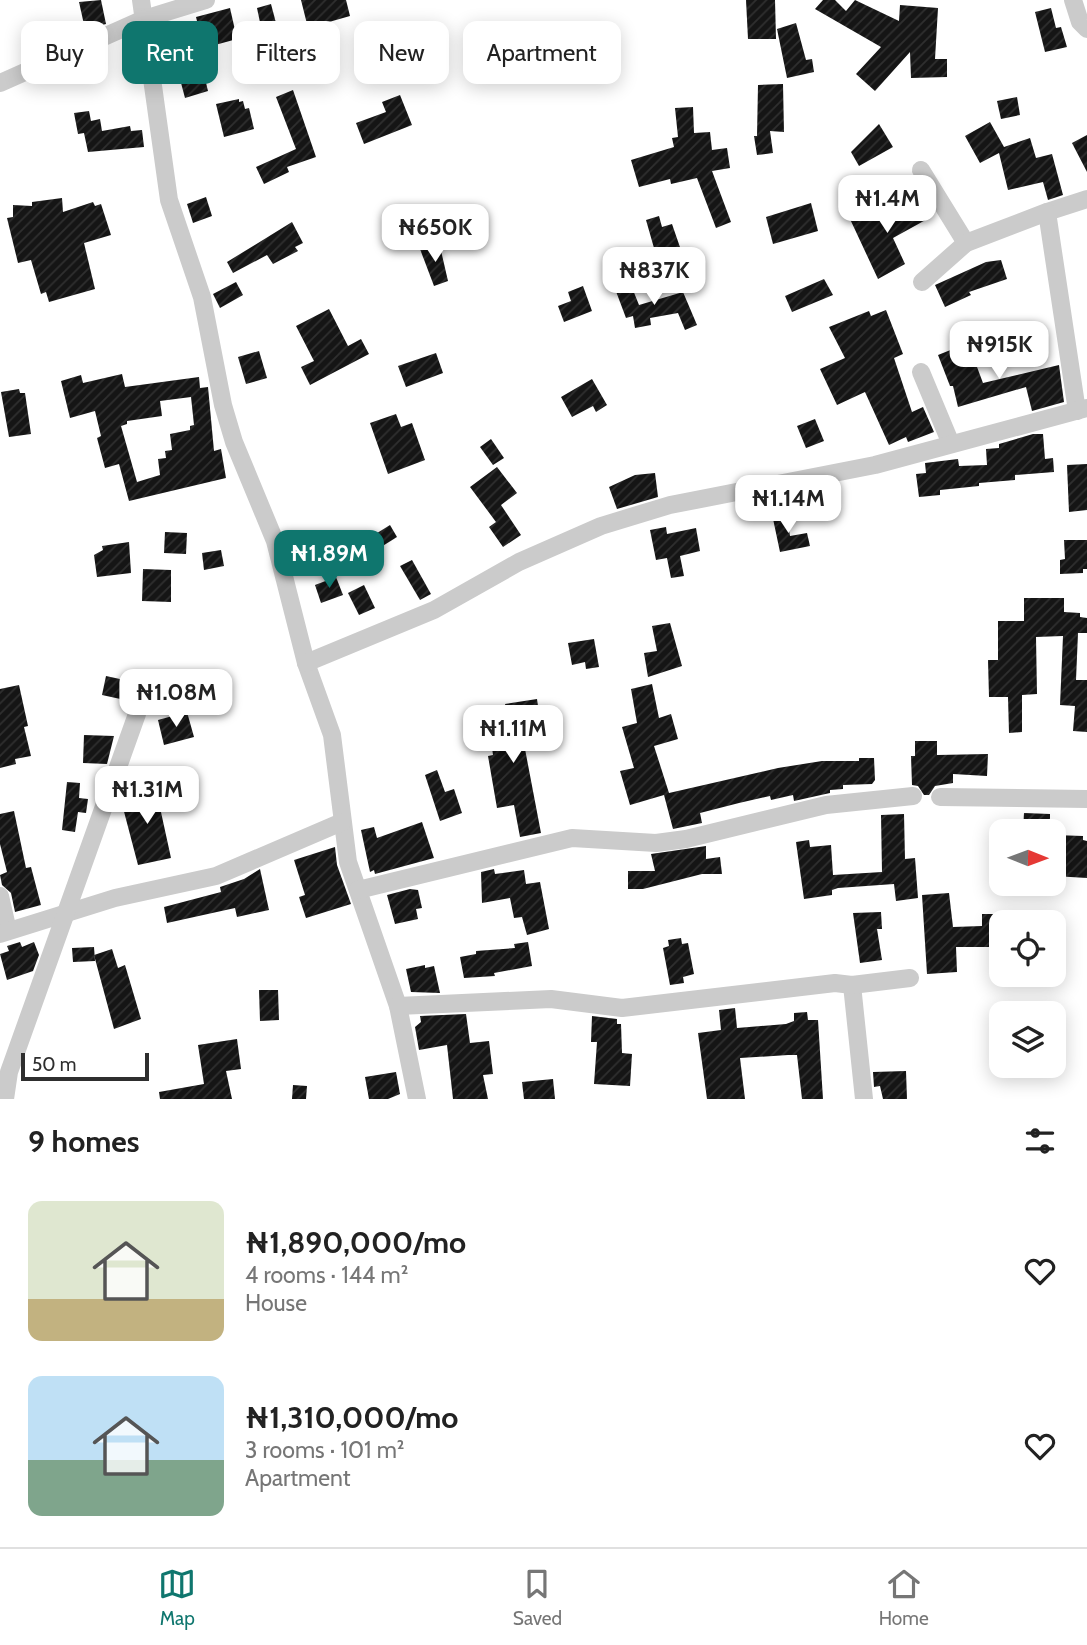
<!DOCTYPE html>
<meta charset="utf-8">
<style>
body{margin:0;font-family:Cabin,sans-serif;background:#f2f2f2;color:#222;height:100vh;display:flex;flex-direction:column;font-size:26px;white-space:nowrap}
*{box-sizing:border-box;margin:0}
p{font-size:23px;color:#767676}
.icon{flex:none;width:38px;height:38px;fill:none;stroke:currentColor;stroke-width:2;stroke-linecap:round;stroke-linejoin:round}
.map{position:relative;height:1099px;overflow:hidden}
.sheet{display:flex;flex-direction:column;background:#fff;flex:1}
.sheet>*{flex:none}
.banner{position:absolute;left:21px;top:21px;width:700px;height:63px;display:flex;gap:14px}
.needle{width:46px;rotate:91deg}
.fabs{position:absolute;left:989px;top:819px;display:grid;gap:14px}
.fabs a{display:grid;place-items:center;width:77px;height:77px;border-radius:14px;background:#fff;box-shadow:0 4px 18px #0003;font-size:35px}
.scale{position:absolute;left:21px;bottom:18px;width:128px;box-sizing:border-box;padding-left:7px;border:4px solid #2e2e2e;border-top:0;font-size:19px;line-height:24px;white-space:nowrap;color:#2e2e2e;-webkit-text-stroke:5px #fff;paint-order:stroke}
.price{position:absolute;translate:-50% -60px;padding:0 16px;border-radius:14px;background:#fff;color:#222;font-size:23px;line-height:46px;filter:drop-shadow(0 2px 4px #0008)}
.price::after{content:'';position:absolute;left:50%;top:42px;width:21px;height:16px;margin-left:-10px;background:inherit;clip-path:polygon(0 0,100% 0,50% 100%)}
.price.selected{background:#0f766e;color:#fff}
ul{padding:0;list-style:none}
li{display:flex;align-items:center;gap:21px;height:175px;padding:0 28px}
li span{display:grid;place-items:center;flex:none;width:196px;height:140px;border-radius:14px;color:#555}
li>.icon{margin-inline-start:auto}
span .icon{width:84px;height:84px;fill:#fffc;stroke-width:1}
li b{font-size:30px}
h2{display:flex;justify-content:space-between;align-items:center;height:84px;padding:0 28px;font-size:30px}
.pill{padding:0 24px;border-radius:14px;background:#fff;box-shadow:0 4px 18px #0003;font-size:24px;line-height:63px}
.pill.selected{background:#0f766e;color:#fff}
.tabs{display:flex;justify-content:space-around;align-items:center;height:98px;border-top:2px solid #e0e0e0;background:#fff;font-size:19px;color:#767676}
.tabs a{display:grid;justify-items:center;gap:4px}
.tabs .selected{color:#0f766e}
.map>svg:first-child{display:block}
.building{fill:url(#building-hatch);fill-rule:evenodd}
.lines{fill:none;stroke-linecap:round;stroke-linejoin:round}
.street{stroke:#cbcbcb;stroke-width:18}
</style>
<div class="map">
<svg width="1087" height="1099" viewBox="0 0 1087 1099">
<defs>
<pattern id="building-hatch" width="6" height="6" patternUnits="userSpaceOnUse" patternTransform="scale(1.75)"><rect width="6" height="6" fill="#151515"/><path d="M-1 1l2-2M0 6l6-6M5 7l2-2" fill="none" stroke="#2f2f2f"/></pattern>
</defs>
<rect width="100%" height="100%" fill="#fff"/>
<g class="building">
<polygon points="101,0 106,24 85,29 79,2"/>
<polygon points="301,0 346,0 350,16 308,28"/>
<polygon points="746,0 775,0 776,39 748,39"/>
<polygon points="823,0 835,0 846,11 855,0 899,21 900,5 938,8 935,59 947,59 947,77 911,78 910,52 875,91 856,74 881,47 815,9"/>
<polygon points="271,4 276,23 261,27 257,8"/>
<polygon points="230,8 237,39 204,48 196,17"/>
<polygon points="1051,8 1056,28 1061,27 1067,47 1045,52 1035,12"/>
<polygon points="796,23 806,60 812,59 814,72 787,78 777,29"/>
<polygon points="200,58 208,91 185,98 176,64"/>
<polygon points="783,84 784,132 770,131 773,153 757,155 754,136 757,136 758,85"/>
<polygon points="293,90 316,157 287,167 289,172 264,184 256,167 296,149 276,97"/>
<polygon points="400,95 412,125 364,144 356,123 386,112 382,102"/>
<polygon points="1017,97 1020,115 1001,119 997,101"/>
<polygon points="239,99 239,102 243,101 245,109 249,108 254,129 224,137 216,104"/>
<polygon points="693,107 694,133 710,132 712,150 727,148 730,168 712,171 731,222 716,228 697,178 671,184 670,179 639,187 631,160 674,147 672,138 678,137 675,108"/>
<polygon points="89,111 91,121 100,119 102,131 130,126 131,131 142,130 144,147 88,152 84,133 78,134 74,113"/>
<polygon points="990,122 1004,147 1030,138 1036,158 1052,154 1063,195 1048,200 1043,182 1008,190 999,153 980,163 965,136"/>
<polygon points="879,124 893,147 859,166 851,152"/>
<polygon points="1087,135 1087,172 1072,143"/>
<polygon points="206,197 212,216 193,223 187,204"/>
<polygon points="62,198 63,212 93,202 95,206 101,204 111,235 84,243 95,289 49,302 46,292 41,294 31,260 18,263 7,218 13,217 13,205 32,206 32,202"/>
<polygon points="922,199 931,217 893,238 905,264 878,279 850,219 877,206 883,219"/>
<polygon points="811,203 818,231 773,244 766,217"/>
<polygon points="659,216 662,227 672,224 682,253 658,262 646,220"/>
<polygon points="292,222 303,243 295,247 298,251 273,264 267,255 233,273 227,262"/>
<polygon points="439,242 448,281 434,286 420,249"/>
<polygon points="1001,260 1007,279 969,292 971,295 945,307 935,285 986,262"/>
<polygon points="824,279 833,295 792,312 785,296"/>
<polygon points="629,280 639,305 683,292 697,325 685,330 678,313 650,318 651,325 635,328 633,316 626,318 614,286"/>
<polygon points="236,282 243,295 220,308 213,294"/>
<polygon points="583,286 592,311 564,322 558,306 571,301 568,292"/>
<polygon points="329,309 348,346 361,339 369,354 310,385 301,367 314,361 296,326"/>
<polygon points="886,310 903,354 894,358 912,412 923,407 934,432 908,442 906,437 889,445 865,392 837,405 820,369 845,358 829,327 869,311 871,316"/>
<polygon points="968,343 983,383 1059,365 1064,402 1032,411 1026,387 958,407 953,386 950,386 938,355"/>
<polygon points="259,351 267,378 246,384 238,357"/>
<polygon points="436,353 443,373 406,387 398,366"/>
<path d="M122 374 125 387 199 377 200 388 208 387 214 451 221 449 226 478 129 501 119 464 105 468 97 438 101 436 95 411 70 418 61 381 81 375 83 383ZM191 397 194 425 190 426V430L170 434 172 450 165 451 166 458 158 459 160 475 137 482 121 426 127 424V421L162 416 160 401Z"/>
<polygon points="592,379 607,405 596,412 593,406 572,417 561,397"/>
<polygon points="19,389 20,393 25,393 31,434 9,437 1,392"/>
<polygon points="396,414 401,427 412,423 425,460 388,474 370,423"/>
<polygon points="815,419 824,441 806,448 797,426"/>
<polygon points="1033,434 1043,434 1045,459 1053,458 1054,472 1015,475 1015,480 979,483 979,486 940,490 940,495 919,497 916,474 926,473 925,463 958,459 959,466 987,465 986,449 999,448 999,444"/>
<polygon points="491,439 504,458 493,465 480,447"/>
<polygon points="1087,464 1087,510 1069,512 1067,465"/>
<polygon points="497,467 517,493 501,505 521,535 503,547 489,527 496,522 470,487"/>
<polygon points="655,473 658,497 617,509 609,487 635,475"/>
<polygon points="786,512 790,536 807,533 810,546 780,552 772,514"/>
<polygon points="390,525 397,537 381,547 374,535"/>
<polygon points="666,527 667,534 696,528 700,551 680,556 684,576 671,578 667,558 656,560 650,530"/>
<polygon points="165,532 187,533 186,554 164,553"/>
<polygon points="1064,540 1087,540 1087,569 1083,569 1083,573 1060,574 1060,560 1065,559"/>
<polygon points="129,542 131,573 97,577 94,555 103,550 102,546"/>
<polygon points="221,550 224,566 204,570 202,553"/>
<polygon points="412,560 431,594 420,600 400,566"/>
<polygon points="143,569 171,570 171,602 142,601"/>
<polygon points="336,577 343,595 321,603 315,585"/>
<polygon points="364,585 375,608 359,615 348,593"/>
<polygon points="1024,598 1064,598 1064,612 1080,613 1080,617 1087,618 1087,633 1078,633 1076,680 1087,680 1087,732 1073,731 1075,706 1060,705 1063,636 1036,637 1037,694 1022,695 1022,732 1009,733 1008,697 989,697 988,660 998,660 998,621 1024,621"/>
<polygon points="670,623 682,666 648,677 644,653 657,651 652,626"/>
<polygon points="594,639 599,667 586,669 585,662 572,665 568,643"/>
<polygon points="106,676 129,681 125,700 102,695"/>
<polygon points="652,684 659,718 671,714 678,739 654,746 669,793 778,768 822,761 859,761 859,758 874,758 875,780 872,784 843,785 843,789 830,790 830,793 794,801 793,795 771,800 770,796 739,803 700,813 702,823 673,829 664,795 630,805 620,771 634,768 622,727 637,723 631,689"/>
<polygon points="19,685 28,726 24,727 31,756 15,759 16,764 0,768 0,689"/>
<polygon points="537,699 539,713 517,716 521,750 525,749 541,833 520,837 514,805 497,808 488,756 493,755 487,711 506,708 505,704"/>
<polygon points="187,712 194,737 164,745 158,720"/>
<polygon points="84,735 114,736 107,764 83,763"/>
<polygon points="915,741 937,741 937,755 988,754 987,776 953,774 953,783 935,786 929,795 924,795 918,786 912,785 911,756 915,756"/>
<polygon points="437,770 445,792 454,789 462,813 440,821 425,775"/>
<polygon points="154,780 171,858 138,865 122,804 142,799 138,784"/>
<polygon points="67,782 80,783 79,798 88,799 86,813 78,812 75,832 62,830"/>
<polygon points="14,811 26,868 31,867 41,905 15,912 11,893 2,885 0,875 7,872 0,844 0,814"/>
<polygon points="1024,813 1050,814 1050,831 1023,831"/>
<polygon points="904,814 905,859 915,858 918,898 896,901 894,884 838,888 832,890 832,895 804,899 796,842 809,840 810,847 831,845 833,875 882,872 881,815"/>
<polygon points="422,822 434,858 375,874 374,870 370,872 361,830 374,827 377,838"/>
<polygon points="1054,835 1083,836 1083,840 1087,841 1087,878 1054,876"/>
<polygon points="706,846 706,859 720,857 722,874 702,874 643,889 628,889 628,871 655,871 651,854"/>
<polygon points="335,847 337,865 351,904 306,918 299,897 305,895 294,860"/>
<polygon points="260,869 269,910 237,917 235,908 167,923 164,907 221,892 220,887 244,879"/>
<polygon points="494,869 495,874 524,870 526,884 540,882 549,929 527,935 522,917 514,918 510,898 482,903 481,872"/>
<polygon points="410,889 418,890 422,908 416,909 418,919 395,924 387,895"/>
<polygon points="949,893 953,927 982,926 982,914 1001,914 1001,947 956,947 957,972 927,974 922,895"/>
<polygon points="881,912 882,929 877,929 882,960 860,963 853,913"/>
<polygon points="681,938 682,944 688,943 694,974 683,977 684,983 670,985 663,948 669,946 668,940"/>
<polygon points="20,942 22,947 34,942 39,955 33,971 7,980 0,954 9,951 7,946"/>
<polygon points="528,942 532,966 494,973 495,976 464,978 460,957 476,954 476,951 515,948 514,944"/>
<polygon points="94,947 95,961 73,962 72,948"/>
<polygon points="112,949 118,968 125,965 141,1019 114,1029 94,955"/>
<polygon points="425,965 425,968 434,966 440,993 411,992 406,969"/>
<polygon points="259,990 278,990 279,1020 260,1021"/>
<polygon points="735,1008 737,1028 786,1024 794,1021 794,1013 807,1012 808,1020 818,1020 823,1099 802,1099 797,1055 788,1055 740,1058 745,1099 707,1099 698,1033 721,1030 719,1010"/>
<polygon points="466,1014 470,1043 489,1041 493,1074 483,1075 488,1099 453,1099 447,1045 419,1050 415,1027 421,1022 420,1016"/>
<polygon points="592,1016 617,1019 617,1024 621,1024 622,1053 632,1054 630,1086 594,1084 597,1042 591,1042"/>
<polygon points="237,1039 241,1069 226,1071 232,1099 160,1099 159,1092 204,1084 198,1045"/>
<polygon points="906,1071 907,1099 883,1099 880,1086 874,1087 873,1072"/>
<polygon points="396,1072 400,1094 388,1099 369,1099 365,1077"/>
<polygon points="553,1079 555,1099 524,1099 522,1082"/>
<polygon points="293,1085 307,1086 306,1099 292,1099"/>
</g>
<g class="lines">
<g class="street">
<polyline points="141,0 169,200 202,297 223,405 234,442 275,541 306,663 332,735 348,862 398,1006 417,1099"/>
<polyline points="1073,0 1080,22 1087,29"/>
<polyline points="0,83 144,19 206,0"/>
<polyline points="921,170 966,243"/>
<polyline points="1047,212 1087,199"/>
<polyline points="922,282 966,243 1047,212 1077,411"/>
<polyline points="921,372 951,444"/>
<polyline points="306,663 434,610 519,562 601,526 670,505 875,465 1087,408"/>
<polyline points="940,797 1087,799"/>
<polyline points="358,890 572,838 656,843 686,839 826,805 913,796"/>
<polyline points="0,896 8,931"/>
<polyline points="0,934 115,898 216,876 342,822"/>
<polyline points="852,985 864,1099"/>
<polyline points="398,1006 551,999 622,1008 835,983 852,985 910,978"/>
<polyline points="5,1099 9,1072 137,714"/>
</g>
</g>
</svg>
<div class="fabs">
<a><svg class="needle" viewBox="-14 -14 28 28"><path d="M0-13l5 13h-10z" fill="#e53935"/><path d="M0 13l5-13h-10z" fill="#767676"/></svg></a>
<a><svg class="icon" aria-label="locate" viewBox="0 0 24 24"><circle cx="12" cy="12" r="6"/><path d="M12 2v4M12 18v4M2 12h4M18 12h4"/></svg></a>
<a><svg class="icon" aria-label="layers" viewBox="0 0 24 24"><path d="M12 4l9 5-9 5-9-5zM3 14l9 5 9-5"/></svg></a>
</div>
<div class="scale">50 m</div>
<b class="price" style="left:887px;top:235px">₦1.4M</b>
<b class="price" style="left:435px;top:264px">₦650K</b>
<b class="price" style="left:654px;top:307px">₦837K</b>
<b class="price" style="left:999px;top:381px">₦915K</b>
<b class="price" style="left:788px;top:535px">₦1.14M</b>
<b class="price selected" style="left:329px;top:590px">₦1.89M</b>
<b class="price" style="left:176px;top:729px">₦1.08M</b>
<b class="price" style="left:513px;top:765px">₦1.11M</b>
<b class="price" style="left:147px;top:826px">₦1.31M</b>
<div class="banner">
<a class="pill">Buy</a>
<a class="pill selected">Rent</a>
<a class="pill">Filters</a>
<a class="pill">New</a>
<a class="pill">Apartment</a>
</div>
</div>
<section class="sheet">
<h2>9 homes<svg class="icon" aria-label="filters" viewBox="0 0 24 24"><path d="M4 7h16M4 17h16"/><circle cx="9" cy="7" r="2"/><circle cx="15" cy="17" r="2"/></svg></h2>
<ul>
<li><span style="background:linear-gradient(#dfe7d0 70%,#c2b280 0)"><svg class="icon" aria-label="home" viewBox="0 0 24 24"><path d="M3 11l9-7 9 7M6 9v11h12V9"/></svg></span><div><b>₦1,890,000/mo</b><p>4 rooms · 144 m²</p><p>House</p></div><svg class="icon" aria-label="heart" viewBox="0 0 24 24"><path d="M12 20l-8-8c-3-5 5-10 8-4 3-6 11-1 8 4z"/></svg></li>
<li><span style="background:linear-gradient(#bfe0f5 60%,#7fa58c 0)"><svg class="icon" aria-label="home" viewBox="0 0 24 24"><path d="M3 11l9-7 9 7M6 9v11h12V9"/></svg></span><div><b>₦1,310,000/mo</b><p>3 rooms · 101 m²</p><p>Apartment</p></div><svg class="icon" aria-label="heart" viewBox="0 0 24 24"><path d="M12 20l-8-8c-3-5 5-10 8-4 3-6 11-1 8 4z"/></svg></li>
</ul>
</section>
<nav class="tabs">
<a class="selected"><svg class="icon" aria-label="map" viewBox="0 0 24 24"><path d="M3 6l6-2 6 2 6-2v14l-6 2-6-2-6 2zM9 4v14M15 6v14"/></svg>Map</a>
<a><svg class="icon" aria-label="saved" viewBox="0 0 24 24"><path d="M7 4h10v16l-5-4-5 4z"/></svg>Saved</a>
<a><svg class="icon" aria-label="home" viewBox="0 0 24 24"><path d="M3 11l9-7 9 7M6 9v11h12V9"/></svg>Home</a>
</nav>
